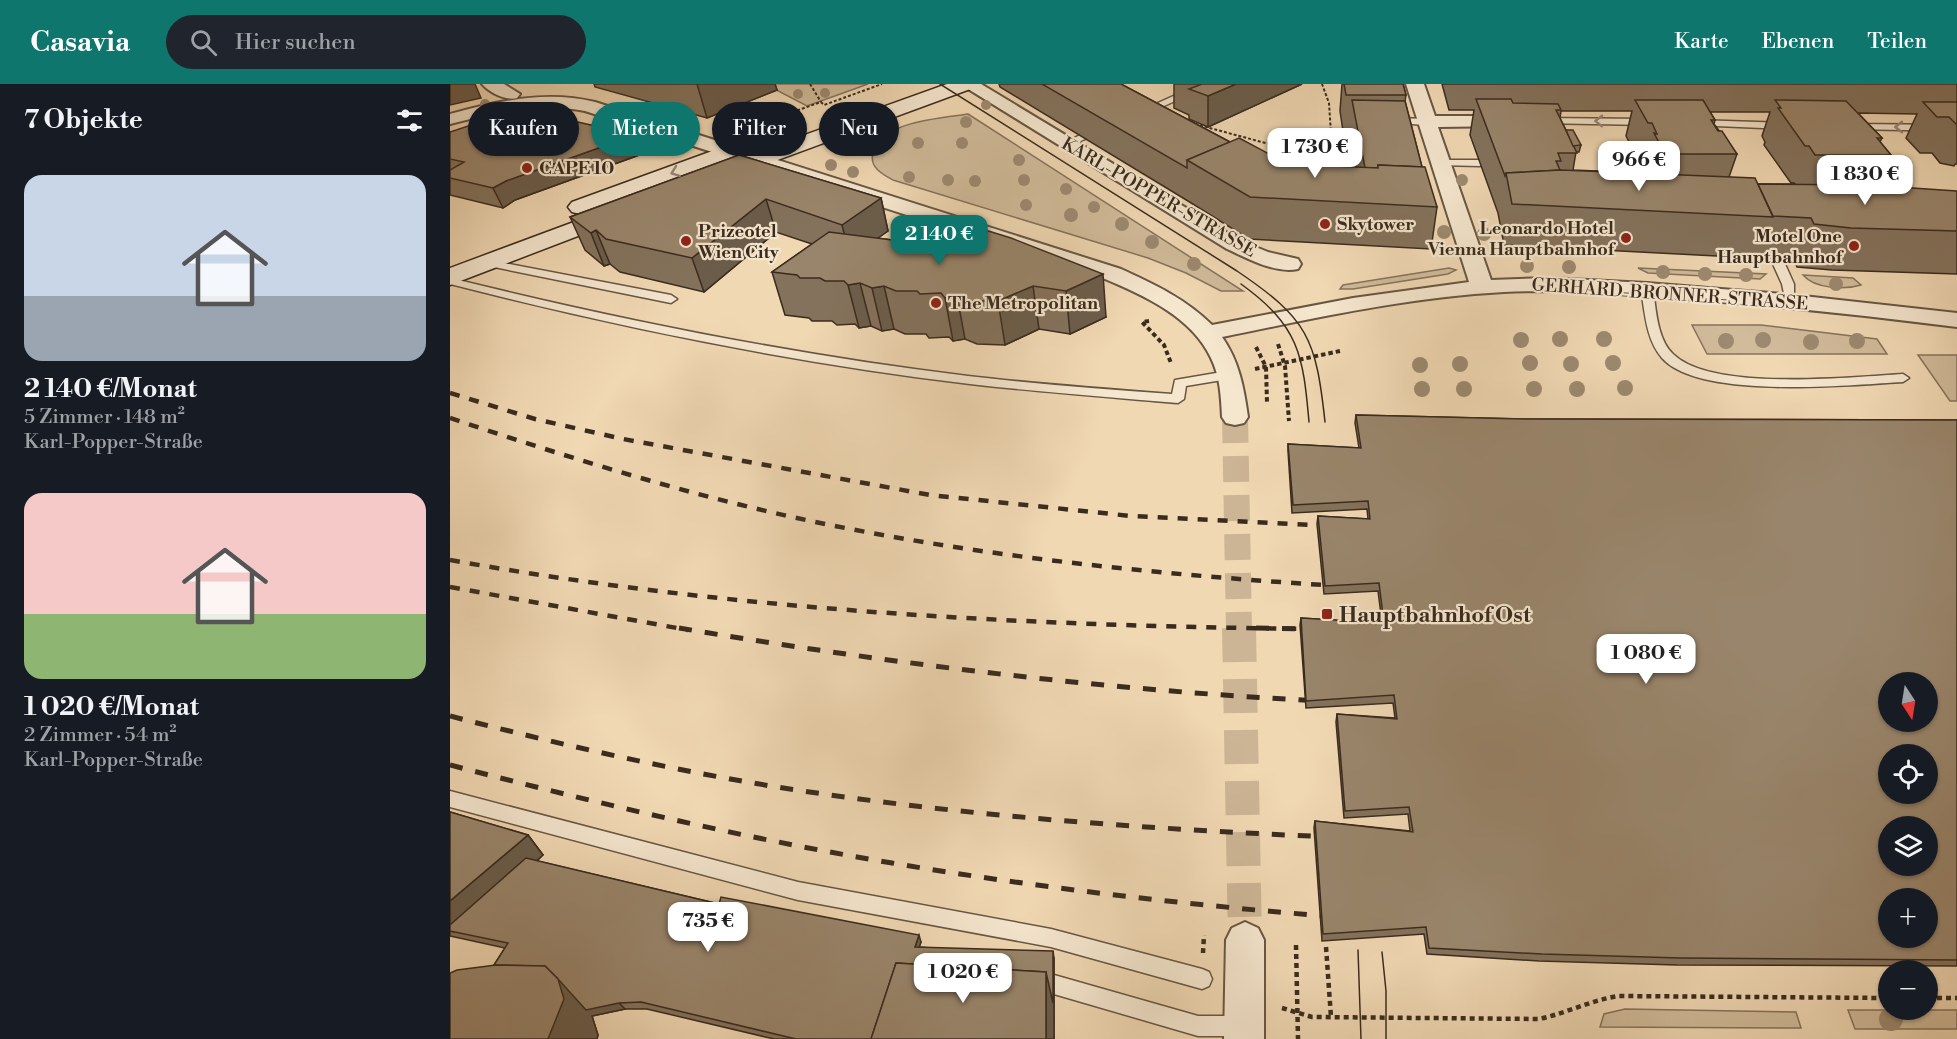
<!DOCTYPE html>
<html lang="de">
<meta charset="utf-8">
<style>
body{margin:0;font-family:"Libre Bodoni",serif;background:#20242c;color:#f1f3f6;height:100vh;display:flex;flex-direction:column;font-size:22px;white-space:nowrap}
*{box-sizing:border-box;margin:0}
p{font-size:20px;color:#9ea1a6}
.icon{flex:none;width:33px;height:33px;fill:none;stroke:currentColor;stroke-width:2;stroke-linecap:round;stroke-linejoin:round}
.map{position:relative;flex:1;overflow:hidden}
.drawer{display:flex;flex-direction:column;background:#171b24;width:450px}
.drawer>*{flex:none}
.hud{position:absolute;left:18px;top:18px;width:570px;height:54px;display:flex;gap:12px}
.needle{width:39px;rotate:168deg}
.tools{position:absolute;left:1428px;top:588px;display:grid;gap:12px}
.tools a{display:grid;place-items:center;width:60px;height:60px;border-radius:50%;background:#171b24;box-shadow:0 2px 4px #0004;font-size:30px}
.price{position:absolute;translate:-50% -51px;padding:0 14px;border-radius:12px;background:#fff;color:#222;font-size:20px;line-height:39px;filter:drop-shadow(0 2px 3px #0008)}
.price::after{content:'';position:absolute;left:50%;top:36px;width:18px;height:14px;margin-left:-9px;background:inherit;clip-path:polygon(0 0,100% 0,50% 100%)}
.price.current{background:#0f766e;color:#fff}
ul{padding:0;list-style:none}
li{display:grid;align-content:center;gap:12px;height:318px;padding:0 24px}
li span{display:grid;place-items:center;height:186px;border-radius:18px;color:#555}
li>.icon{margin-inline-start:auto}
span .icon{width:108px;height:108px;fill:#fffc;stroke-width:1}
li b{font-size:26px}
h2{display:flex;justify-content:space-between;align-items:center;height:72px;padding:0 24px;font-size:26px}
.pill{padding:0 21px;border-radius:27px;background:#171b24;box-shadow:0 2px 4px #0004;font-size:21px;line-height:54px}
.pill.current{background:#0f766e;color:#fff}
header{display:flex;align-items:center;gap:36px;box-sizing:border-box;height:84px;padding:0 30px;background:#0f766e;color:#fff}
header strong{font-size:28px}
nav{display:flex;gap:33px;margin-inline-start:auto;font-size:21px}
.search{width:420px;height:54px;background:#20242c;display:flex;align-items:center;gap:15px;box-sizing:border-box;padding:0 21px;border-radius:33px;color:#9ea1a6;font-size:22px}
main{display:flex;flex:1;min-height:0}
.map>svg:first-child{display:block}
.green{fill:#d1bb9a;stroke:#86735c;stroke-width:1.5}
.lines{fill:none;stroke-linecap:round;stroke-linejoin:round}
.street-tunnel-far1{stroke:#ccb595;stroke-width:26;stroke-dasharray:26 13;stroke-linecap:butt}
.street-tunnel{stroke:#ccb595;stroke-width:34;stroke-dasharray:34 17;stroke-linecap:butt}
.lane-casing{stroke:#685643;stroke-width:3}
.street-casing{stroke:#685643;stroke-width:4}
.secondary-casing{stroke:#3b2b1e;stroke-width:3}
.path-far2{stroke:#3b2b1e;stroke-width:2;stroke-dasharray:3 2;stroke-linecap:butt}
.path-far1{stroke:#3b2b1e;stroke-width:4;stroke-dasharray:4.5 3;stroke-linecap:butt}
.path{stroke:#3b2b1e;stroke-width:4.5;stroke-dasharray:5 4;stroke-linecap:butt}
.lane{fill:#f5e6ce;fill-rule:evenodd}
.street{fill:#f5e6ce;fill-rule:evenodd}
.secondary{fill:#f5e6ce;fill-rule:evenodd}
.tram{stroke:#3b2b1e;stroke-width:1.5}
.rail-far1{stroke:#3b2b1e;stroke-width:4.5;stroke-dasharray:10 10;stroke-linecap:butt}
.rail{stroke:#3b2b1e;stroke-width:5;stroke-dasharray:13 13;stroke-linecap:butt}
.tree{fill:#9d896f}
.wall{fill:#84725c;stroke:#3b2b1e;stroke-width:1.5;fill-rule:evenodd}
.shaded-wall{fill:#6b5d4b;stroke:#3b2b1e;stroke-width:1.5}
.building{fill:#99856b;stroke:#3b2b1e;stroke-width:1.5;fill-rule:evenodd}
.oneway{stroke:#988876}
.poi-dot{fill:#8f2418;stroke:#f5e6ce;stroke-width:2}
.labels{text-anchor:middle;stroke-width:4.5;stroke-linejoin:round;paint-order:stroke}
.far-poi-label{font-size:18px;font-weight:bold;fill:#3b2b1e;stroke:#f5e6ce;text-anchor:start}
.far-street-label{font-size:18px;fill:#3b2b1e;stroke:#f5e6ce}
.poi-label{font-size:22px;font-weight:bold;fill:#3b2b1e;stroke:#f5e6ce;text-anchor:start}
</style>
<header>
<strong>Casavia</strong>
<div class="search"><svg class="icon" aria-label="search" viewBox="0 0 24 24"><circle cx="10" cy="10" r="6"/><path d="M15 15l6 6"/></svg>Hier suchen</div>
<nav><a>Karte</a><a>Ebenen</a><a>Teilen</a></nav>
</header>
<main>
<section class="drawer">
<h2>7 Objekte<svg class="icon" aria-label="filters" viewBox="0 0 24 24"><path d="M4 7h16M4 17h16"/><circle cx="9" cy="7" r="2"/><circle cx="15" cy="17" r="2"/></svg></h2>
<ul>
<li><span style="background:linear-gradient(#c9d6e8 65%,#9aa5b1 0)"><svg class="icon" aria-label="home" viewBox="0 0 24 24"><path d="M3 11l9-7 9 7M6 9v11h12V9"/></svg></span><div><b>2 140 €/Monat</b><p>5 Zimmer · 148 m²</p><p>Karl-Popper-Straße</p></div></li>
<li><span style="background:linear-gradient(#f6c9c9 65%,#8fb573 0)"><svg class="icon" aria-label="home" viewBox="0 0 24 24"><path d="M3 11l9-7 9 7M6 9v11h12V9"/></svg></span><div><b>1 020 €/Monat</b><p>2 Zimmer · 54 m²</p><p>Karl-Popper-Straße</p></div></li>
</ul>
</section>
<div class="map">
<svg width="1507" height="955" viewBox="0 0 1507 955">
<rect width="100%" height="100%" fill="#f0d8b3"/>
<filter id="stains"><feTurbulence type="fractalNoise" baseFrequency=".00333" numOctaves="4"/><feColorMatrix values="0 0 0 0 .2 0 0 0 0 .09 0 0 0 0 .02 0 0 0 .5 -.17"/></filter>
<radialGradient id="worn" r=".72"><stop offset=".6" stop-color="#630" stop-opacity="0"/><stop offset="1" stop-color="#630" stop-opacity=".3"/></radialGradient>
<g class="green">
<polygon points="315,0 418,0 357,22"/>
<path d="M518 30 793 207H771L736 189 698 174 443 96C432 90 419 83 423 69 430 37 493 34 518 30Z"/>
<polygon points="999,184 1006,186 998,190 903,205 890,205 893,201"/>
<polygon points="1188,184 1316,190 1310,195 1198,189"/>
<path d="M1353 191 1403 194 1411 201C1395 206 1365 205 1353 191Z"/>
<polygon points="1242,241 1311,241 1427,255 1437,270 1257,270"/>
<polygon points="1468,271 1507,271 1507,317 1500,317"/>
<polygon points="1175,925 1346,928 1351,944 1150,943 1154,930"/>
<polygon points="1398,926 1507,926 1507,945 1405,945"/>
</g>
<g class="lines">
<polyline class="street-tunnel-far1" points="785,333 789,546"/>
<polyline class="street-tunnel" points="789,544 795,856"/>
<g class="lane-casing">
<g id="lane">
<polygon points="750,0 763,0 696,30 688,28"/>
<polygon points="949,34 976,35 981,38 976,41 946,39 946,35"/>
<polygon points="1090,34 1198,35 1203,38 1198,41 1087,39 1087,35"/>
<polygon points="1246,36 1336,39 1341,42 1336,45 1243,41 1243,37"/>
<polygon points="1402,40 1507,41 1507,47 1399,45 1397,43"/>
<polygon points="632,50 635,51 635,55 618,63 613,60"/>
<polygon points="991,76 1030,76 1035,79 1030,82 987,81 987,77"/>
<polygon points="1319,155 1325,158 1344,200 1344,219 1336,219 1332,200 1313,158"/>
<polygon points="38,176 221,211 227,215 221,219 34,181 34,177"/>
<path d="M0 194C171 236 343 271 518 292 586 300 654 305 722 310L725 296 778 287 784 291 778 295 736 302 734 315 728 319C659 313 589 308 520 300 345 279 171 244 0 200Z"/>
<path d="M1197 202 1203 205C1206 225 1207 255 1223 270 1262 308 1400 293 1453 290L1459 294 1453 298C1399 301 1249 316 1212 274 1196 255 1195 229 1191 205Z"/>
<polygon points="0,707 348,798 601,845 752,885 759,888 762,895 759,902 752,905 601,863 348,816 0,723"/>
<polygon points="604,891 748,932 795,932 802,935 805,942 802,949 795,952 748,952 597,908 594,901 597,894"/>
</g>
</g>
<g class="street-casing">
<g id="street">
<path d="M32 0H54L70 10 67 14C56 17 40 9 32 0Z"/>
<path d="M510 0H531L791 157 818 168 848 175 851 180 848 185C825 190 797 174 777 165Z"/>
<path d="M956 0H974L985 32H1061L1067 33 1070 37 1067 41 1061 42 988 43 1041 196 1099 194 1197 199 1344 211 1507 229V243C1421 232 1335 223 1249 216 1184 211 1119 205 1054 208 959 213 865 234 772 253 789 277 794 304 798 333L794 339 785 341 776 339 772 333C771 313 770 292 761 274 742 233 695 212 655 195L135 27C88 18 45 29 0 40V30C48 17 96 6 145 18L671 185C704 200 736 215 762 241L903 214 1019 198Z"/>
<polygon points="795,838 808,844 814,856 814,955 774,955 776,856 782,844"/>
</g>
</g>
<g class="secondary-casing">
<g id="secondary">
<polygon points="497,0 526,0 523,4 273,96 265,98 257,96 254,91 257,86"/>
<polygon points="287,58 295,60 298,65 295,70 138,128 130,130 122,128 118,123 122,118"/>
<polygon points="167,122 175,124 179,129 175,134 0,201 0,184"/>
</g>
</g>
<g class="path-far2">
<polyline points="360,0 371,18"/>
<polyline points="745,40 856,70 855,83"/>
<polyline points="300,43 371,18 374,21 432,0"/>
<polyline points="856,70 882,65 879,19 872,0"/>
</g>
<g class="path-far1">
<polyline points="699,237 692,238 714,261 721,279"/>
<polyline points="828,260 835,282 839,337"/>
<polyline points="806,263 816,283 817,319"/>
<polyline points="805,285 890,267"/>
</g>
<g class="path">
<polyline points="846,861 848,955"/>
<polyline points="876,863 881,933"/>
<polyline points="753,869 754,851"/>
<polyline points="1478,914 1507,914"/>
<path d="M832 924 862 933 1089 935C1117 929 1141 916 1169 912L1438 914"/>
</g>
<use href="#lane" class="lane"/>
<use href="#street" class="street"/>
<use href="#secondary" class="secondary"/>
<g class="tram">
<path d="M490 0 787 187C858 235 866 254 875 338"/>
<path d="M791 200C849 242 853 270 859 338"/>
<polyline points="908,866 911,955"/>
<polyline points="932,868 936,907 936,955"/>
</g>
<g class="rail-far1">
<polyline points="0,309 85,335 173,355 480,411 681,432 884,442"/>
<path d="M0 334C117 373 235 410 356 436 531 473 711 491 890 502"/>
<path d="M0 476C285 527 577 542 866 545"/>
<polyline points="0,503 238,546"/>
</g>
<g class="rail">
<path d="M229 544C443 580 654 606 871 617"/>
<polyline points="806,544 866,545"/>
<path d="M0 632C108 660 217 685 327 703 511 732 696 745 881 753"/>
<path d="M0 681C146 719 293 754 442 779 590 804 738 821 887 833"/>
</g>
</g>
<g class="tree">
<circle cx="375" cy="9" r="5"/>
<circle cx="348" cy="10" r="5"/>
<circle cx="35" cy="20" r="5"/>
<circle cx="536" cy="21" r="5"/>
<circle cx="516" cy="38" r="6"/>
<circle cx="418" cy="48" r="6"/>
<circle cx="390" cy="59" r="6"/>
<circle cx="468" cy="59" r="6"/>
<circle cx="512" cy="59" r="6"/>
<circle cx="432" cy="63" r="6"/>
<circle cx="569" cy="76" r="6"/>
<circle cx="381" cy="81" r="6"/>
<circle cx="403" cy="88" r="6"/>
<circle cx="459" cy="93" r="6"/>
<circle cx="498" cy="96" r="6"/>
<circle cx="574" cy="96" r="6"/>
<circle cx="1012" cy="96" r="6"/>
<circle cx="525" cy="97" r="6"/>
<circle cx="616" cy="105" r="6"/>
<circle cx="576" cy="121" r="6"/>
<circle cx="644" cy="123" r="6"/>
<circle cx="621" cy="131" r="7"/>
<circle cx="672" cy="140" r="7"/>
<circle cx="994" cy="148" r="7"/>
<circle cx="1034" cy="150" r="7"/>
<circle cx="702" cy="158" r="7"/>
<circle cx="744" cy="180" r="7"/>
<circle cx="1077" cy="182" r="7"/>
<circle cx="1119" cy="183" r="7"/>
<circle cx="1213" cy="188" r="7"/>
<circle cx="1255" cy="190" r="7"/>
<circle cx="1296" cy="191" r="7"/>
<circle cx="1386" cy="200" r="7"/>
<circle cx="1110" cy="255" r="8"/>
<circle cx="1154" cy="255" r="8"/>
<circle cx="1071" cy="256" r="8"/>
<circle cx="1313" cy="256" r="8"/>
<circle cx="1276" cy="257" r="8"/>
<circle cx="1407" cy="257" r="8"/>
<circle cx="1361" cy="258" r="8"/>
<circle cx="1080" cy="279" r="8"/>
<circle cx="1163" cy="279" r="8"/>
<circle cx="1010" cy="280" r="8"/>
<circle cx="1121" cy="280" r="8"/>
<circle cx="970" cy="281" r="8"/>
<circle cx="1175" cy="304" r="8"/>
<circle cx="972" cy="305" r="8"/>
<circle cx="1014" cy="305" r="8"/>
<circle cx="1084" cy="305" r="8"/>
<circle cx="1127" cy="305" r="8"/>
<circle cx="1441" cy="935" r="12"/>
</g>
<g class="wall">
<polygon points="144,0 325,0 327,6 257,34 145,3"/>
<polygon points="549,0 671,0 780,58 838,80 906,83 899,47 893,47 890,27 892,0 953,0 956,11 955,17 972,83 987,123 981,165 799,155 738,117 550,3"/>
<polygon points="724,0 852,0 758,43 739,35 739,31 724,24"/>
<path d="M992 0H1507V80H1505L1504 82 1490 79 1482 69H1470L1456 54 1467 30 1408 29 1432 54 1430 58 1441 71 1428 102 1507 147V190L1382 186 1347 183 1344 176 1054 161 1048 129 1020 51 1024 26H999ZM1111 27H1182L1176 52 1188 75H1191L1194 82 1193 86 1195 89 1123 86 1126 68H1129L1131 61 1116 46 1110 34ZM1260 28H1320L1312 52 1315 58 1314 61 1341 99H1344L1345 100H1308V101L1279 93 1287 70 1264 40 1265 36Z"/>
<polygon points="0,48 185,51 192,70 65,116 53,124 0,111"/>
<polygon points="289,71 431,114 438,147 427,154 505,164 519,141 656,233 620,250 589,245 555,261 527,260 515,255 503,257 499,253 479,254 476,250 455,250 444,245 432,247 421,242 409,244 405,240 387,241 382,237 362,237 359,234 335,231 322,188 362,160 326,148 254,208 170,188 160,180 154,182 135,166 120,133"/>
<polygon points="906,331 1074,335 1507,336 1507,882 1227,881 1089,877 977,870 974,850 872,857 864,744 865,737 960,747 958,730 894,734 886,638 887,630 945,634 943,619 856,624 850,541 851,534 932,539 928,507 874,510 867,440 868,432 918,435 917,425 842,429 838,367 838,360 909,364 905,339"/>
<polygon points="0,728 78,751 93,771 87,777 269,820 471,858 469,863 604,874 604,955 324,955 197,925 175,925 142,932 148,951 147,955 0,955 44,881 55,864 0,852"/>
</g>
<g class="shaded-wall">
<polygon points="0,0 25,0 31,14 0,21"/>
<polygon points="247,0 325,0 327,6 257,34"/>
<polygon points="786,0 852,0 758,43 758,12"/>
<polygon points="185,51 192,70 65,116 53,124 43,104 56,97"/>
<polygon points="431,114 438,147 400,174 392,141"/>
<polygon points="316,115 326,148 254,208 242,174"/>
<polygon points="146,146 160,180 154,182 141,149"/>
<polygon points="653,190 656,233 620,250 616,207"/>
<polygon points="410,199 421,242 409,244 398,201"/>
<polygon points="434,202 444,245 432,247 422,204"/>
<polygon points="583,202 589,245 555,261 548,217"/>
<polygon points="507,212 515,255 503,257 495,214"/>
<polygon points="78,751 93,771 4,848 0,847 0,817"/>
<polygon points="469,851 471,858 467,870 465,863"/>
<polygon points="603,867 604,874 604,955 596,955 596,888"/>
<polygon points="108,895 169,919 175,925 142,932 148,951 147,955 98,955"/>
</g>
<g class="building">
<polygon points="592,0 671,0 780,58 737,76 737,84"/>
<polygon points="752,0 786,0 758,12 739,5"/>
<polygon points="894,0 953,0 956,11 896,11"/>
<polygon points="1026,15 1061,15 1063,19 1108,20 1111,26 1106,26 1127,69 1108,69 1111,77 1106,77 1110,86 1056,89 1055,92"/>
<polygon points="902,16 955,17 972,83 928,81 928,84 915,84"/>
<polygon points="1185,16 1253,16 1265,36 1261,36 1268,47 1272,47 1287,70 1215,70 1204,49 1207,50 1202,39 1198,39"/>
<polygon points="1325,16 1396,17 1432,54 1427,54 1441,71 1365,71 1359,62 1355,62 1328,24 1331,24"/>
<polygon points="1473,18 1507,18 1507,41 1499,33 1487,33"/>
<polygon points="70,25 185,51 56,97 43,104 0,94 0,86 14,78 0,75 0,48"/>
<polygon points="1116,46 1123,46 1131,61 1123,62"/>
<polygon points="789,54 838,80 928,84 928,81 975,83 987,123 800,113 737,76"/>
<polygon points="289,71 431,114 392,141 316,115 242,174 156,155 146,146 141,149 120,133"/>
<polygon points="1111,86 1305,94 1323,133 1062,120 1056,89"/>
<polygon points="1308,100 1418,101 1507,107 1507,147 1401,144 1364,140 1361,134 1323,132"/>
<polygon points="519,141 561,154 653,190 616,207 583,202 548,217 520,217 507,212 495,214 491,209 470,210 467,207 446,207 434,202 422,204 410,199 398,201 394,197 375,197 370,194 350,194 347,191 322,188 379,148 505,164"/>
<path d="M906 331 1074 335 1507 336V876L1231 874 1092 870 979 864 976 843 873 850 865 737 963 748 959 723 895 727 887 630 947 635 944 611 856 617 851 534 934 539 929 499 875 502 868 432 920 435 918 417 843 421 838 360 911 364ZM1438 598H1478V638H1438ZM1438 670H1478V710H1438ZM1438 742H1478V782H1438ZM1438 814H1478V854H1438Z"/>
<polygon points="0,728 78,751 0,817"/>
<polygon points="76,774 269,820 271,813 469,851 465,863 603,867 603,919 596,888 446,879 421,955 346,955 191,918 169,919 136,926 108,895 95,882 44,881 58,859 0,847 0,841"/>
<polygon points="446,879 596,888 596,955 421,955"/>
<polygon points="46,881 95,882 108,895 114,915 98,955 0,955 0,889 7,886"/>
</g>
<defs><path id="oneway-chevron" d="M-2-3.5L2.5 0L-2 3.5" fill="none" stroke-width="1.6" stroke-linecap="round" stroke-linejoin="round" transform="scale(1.5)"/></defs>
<g class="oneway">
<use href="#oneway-chevron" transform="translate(1149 37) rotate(-179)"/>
<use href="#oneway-chevron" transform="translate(1449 43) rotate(-180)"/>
<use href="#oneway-chevron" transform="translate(225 88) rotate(160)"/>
</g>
<g class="poi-dot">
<circle cx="77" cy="84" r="6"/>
<circle cx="875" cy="140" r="6"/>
<circle cx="1176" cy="154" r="6"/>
<circle cx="236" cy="157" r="6"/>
<circle cx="1404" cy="162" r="6"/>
<circle cx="486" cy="219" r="6"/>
<rect x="871" y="524" width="12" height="12" rx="3"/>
</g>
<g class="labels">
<g class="far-poi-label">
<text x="89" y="90">CAPE 10</text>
<text x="887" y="146">Skytower</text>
<text x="1164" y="150" text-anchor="end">Leonardo Hotel<tspan x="1164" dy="21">Vienna Hauptbahnhof</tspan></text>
<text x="248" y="153">Prizeotel<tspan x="248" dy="21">Wien City</tspan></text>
<text x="1392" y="158" text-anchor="end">Motel One<tspan x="1392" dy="21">Hauptbahnhof</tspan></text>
<text x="498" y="225">The Metropolitan</text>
</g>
<g class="far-street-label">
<text transform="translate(709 113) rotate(30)" y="6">KARL-POPPER-STRASSE</text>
<text transform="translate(1220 210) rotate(4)" y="6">GERHARD-BRONNER-STRASSE</text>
</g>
<g class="poi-label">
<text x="889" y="538">Hauptbahnhof Ost</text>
</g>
</g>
<rect width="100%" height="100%" filter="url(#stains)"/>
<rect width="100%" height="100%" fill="url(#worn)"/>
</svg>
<div class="tools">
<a><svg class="needle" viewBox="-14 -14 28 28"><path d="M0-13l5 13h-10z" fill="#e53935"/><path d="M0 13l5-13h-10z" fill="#9ea1a6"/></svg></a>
<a><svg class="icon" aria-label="locate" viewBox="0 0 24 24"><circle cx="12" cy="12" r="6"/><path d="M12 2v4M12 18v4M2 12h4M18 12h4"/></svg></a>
<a><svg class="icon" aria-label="layers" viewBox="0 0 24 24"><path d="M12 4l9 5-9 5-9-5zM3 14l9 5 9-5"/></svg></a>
<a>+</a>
<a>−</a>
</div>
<b class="price" style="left:865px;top:95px">1 730 €</b>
<b class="price" style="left:1189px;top:108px">966 €</b>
<b class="price" style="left:1415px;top:122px">1 830 €</b>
<b class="price current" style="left:489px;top:182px">2 140 €</b>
<b class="price" style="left:1196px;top:601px">1 080 €</b>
<b class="price" style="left:258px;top:869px">735 €</b>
<b class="price" style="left:513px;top:920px">1 020 €</b>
<div class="hud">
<a class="pill">Kaufen</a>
<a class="pill current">Mieten</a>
<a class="pill">Filter</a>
<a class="pill">Neu</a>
</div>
</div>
</main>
